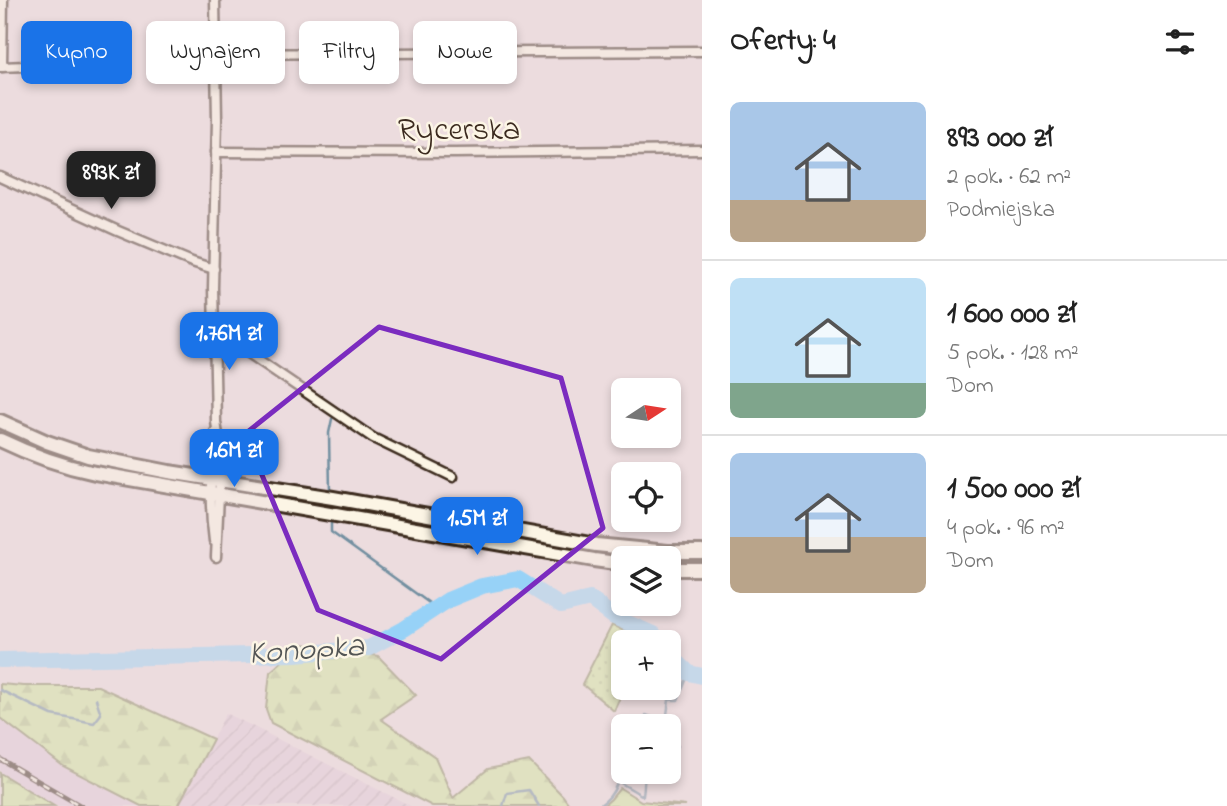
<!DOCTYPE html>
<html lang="pl">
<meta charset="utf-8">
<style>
body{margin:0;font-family:"Indie Flower",sans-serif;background:#f6f6f6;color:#222;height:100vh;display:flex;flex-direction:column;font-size:26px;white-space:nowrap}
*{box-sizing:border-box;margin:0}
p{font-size:23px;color:#767676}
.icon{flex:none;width:38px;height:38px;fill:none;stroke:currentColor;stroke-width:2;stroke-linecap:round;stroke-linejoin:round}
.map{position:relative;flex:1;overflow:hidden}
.drawer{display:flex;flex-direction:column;background:#fff;width:525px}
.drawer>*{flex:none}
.banner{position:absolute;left:21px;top:21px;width:576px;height:63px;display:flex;gap:14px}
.needle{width:46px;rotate:78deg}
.controls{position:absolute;left:611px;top:378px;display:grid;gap:14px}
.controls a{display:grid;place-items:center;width:70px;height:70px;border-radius:10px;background:#fff;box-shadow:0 4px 10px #0003;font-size:35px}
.price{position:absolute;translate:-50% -60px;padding:0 16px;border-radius:14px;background:#1a73e8;color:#fff;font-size:23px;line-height:46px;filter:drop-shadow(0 2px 4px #0008)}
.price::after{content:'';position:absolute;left:50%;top:42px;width:21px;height:16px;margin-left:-10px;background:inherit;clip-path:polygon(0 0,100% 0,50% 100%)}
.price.on{background:#222;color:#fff}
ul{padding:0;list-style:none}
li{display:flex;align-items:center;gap:21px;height:175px;padding:0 28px}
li+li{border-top:2px solid #e0e0e0}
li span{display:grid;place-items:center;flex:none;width:196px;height:140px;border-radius:10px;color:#555}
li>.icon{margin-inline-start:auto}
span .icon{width:84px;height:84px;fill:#fffc;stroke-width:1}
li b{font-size:30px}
h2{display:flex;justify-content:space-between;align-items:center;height:84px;padding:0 28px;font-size:30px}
.pill{padding:0 24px;border-radius:10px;background:#fff;box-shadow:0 4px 10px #0003;font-size:24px;line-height:63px}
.pill.on{background:#1a73e8;color:#fff}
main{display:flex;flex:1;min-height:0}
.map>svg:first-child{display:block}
.built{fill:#e1cbd9}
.industrial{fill:url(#industrial-furrows)}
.grass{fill:url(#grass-dots);stroke:#86885e;stroke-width:2}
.forest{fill:url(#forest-firs);stroke:#86885e;stroke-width:2}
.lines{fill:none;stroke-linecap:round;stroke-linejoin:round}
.stream{stroke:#728fa0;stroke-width:2.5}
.river{stroke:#97d2f7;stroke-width:16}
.street-casing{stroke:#3b2a1e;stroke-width:13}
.secondary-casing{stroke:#3b2a1e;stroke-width:18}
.street{stroke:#fcf5e5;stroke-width:8}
.secondary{stroke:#fcf5e5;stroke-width:12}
.rail-casing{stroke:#3b2a1e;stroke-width:5}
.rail{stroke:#fcf5e5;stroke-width:2.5;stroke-dasharray:8;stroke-linecap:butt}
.marked{fill:none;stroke:#7b2cbf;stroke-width:5;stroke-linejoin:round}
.labels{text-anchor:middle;stroke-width:5;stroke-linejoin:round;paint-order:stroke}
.street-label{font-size:32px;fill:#3b2a1e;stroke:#fcf5e5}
.water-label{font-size:33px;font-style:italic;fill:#525454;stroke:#fcf5e5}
</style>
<main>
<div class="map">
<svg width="702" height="806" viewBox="0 0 702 806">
<defs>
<pattern id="industrial-furrows" width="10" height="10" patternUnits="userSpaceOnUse" patternTransform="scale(1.75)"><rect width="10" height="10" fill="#e1cbd9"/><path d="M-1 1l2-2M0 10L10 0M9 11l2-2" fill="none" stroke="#c2aeba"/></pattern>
<pattern id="grass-dots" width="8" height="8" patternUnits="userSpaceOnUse" patternTransform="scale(1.75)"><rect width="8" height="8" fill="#d0e79d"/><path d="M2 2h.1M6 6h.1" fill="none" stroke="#b4c687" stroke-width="1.8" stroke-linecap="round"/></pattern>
<pattern id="forest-firs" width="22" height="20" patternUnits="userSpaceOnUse" patternTransform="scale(1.75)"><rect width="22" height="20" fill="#d0e79d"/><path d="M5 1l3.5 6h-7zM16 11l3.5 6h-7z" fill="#b4c687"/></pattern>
</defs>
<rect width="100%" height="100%" fill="#ecdcde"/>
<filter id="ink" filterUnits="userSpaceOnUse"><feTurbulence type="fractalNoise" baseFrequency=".0143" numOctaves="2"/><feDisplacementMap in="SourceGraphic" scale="14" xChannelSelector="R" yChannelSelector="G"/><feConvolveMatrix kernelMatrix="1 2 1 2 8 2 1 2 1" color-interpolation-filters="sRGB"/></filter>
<g filter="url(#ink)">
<polygon class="built" points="0,718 63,766 141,806 54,806 33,794 0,773"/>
<polygon class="industrial" points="226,713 411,806 178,806"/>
<polygon class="grass" points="612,625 645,641 644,642 623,642 624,688 614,711 582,684"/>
<g class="forest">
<polygon points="302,644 378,656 416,695 381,719 435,757 453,798 488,769 529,761 563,796 570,806 432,806 271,723 266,709 270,672"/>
<polygon points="0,684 24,686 98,686 213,739 178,806 141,806 63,766 0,718"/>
<polygon points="0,773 54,806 0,806"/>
<polygon points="620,788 641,801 686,806 603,806 611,799"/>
</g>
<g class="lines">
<g class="stream">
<polyline points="330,493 329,433 332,419"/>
<polyline points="331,517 331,532 436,608"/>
<polyline points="0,690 52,715 94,723 101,714 96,699"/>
<polyline points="643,726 646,715 666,722 669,700 678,700 689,673"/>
<polyline points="668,760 678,746 670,735"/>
<polyline points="619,782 643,796 645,775 655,772"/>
<polyline points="503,806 507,793 529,790 539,806"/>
<path d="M599 806C629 785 613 764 623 734"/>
</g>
<g class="river">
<polyline points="668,653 689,673 702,676"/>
<polyline points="0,660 295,654 369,648 404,629 448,600 482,586 518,579 561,606 590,599 614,617 653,634 659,642"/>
</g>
<g class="street-casing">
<g id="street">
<polyline points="215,0 217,120 213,288 215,374 216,422 221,454 216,557"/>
<polyline points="216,54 702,51"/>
<polyline points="0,67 81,64"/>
<polyline points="2,67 3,0"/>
<polyline points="216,152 455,153 702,150"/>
<polyline points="0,177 118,231 192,262 214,269"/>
<polyline points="215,323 241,348 373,438 453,477"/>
<path d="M214 541C209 505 210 468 215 432"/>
</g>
</g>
<g class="secondary-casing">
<g id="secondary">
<polyline points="0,421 47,442 88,456 169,472 333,498 596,545 668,552 702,552"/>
<path d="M0 440C31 455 62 466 95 473L594 560 623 564"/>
<polyline points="668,569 702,569"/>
</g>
</g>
<use href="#street" class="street"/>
<use href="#secondary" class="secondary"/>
<g class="rail-casing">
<polyline id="rail" points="0,759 81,806"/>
</g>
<use href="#rail" class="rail"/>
</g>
</g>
<path d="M0 0H702V806H0ZM379 327 561 378 603 528 441 659 318 610 245 434Z" fill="#ecdcde" fill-opacity=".55" fill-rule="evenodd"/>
<path class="marked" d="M379 327 561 378 603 528 441 659 318 610 245 434Z"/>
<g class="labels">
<g class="street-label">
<text x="459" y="139">Rycerska</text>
</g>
<g class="water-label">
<text transform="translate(306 647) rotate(-4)" y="12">Konopka</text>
</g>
</g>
</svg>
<div class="controls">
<a><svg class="needle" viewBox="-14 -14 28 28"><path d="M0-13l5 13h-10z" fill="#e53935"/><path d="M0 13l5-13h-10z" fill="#767676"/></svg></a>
<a><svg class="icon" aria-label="locate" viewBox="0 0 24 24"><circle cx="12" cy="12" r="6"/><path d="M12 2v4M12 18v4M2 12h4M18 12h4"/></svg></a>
<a><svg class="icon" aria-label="layers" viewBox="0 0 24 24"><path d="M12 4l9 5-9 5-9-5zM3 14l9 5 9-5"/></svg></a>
<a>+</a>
<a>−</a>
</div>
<b class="price on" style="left:111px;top:211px">893K zł</b>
<b class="price" style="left:229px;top:372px">1.76M zł</b>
<b class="price" style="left:234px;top:489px">1.6M zł</b>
<b class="price" style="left:477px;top:557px">1.5M zł</b>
<div class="banner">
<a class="pill on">Kupno</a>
<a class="pill">Wynajem</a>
<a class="pill">Filtry</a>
<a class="pill">Nowe</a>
</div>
</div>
<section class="drawer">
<h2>Oferty: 4<svg class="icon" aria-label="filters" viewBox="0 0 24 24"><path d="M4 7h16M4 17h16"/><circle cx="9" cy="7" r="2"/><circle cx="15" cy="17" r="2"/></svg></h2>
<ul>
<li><span style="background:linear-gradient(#a9c7e8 70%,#b9a48a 0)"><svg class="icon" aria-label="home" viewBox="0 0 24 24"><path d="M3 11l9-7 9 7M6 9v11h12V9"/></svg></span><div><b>893 000 zł</b><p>2 pok. · 62 m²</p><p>Podmiejska</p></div></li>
<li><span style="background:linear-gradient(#bfe0f5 75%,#7fa58c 0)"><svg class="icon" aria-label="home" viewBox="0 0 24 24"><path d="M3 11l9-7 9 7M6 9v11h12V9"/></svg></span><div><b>1 600 000 zł</b><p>5 pok. · 128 m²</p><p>Dom</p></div></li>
<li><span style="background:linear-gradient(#a9c7e8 60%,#b9a48a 0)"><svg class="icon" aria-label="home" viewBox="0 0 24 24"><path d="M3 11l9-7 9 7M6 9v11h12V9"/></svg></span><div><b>1 500 000 zł</b><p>4 pok. · 96 m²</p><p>Dom</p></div></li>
</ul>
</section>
</main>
